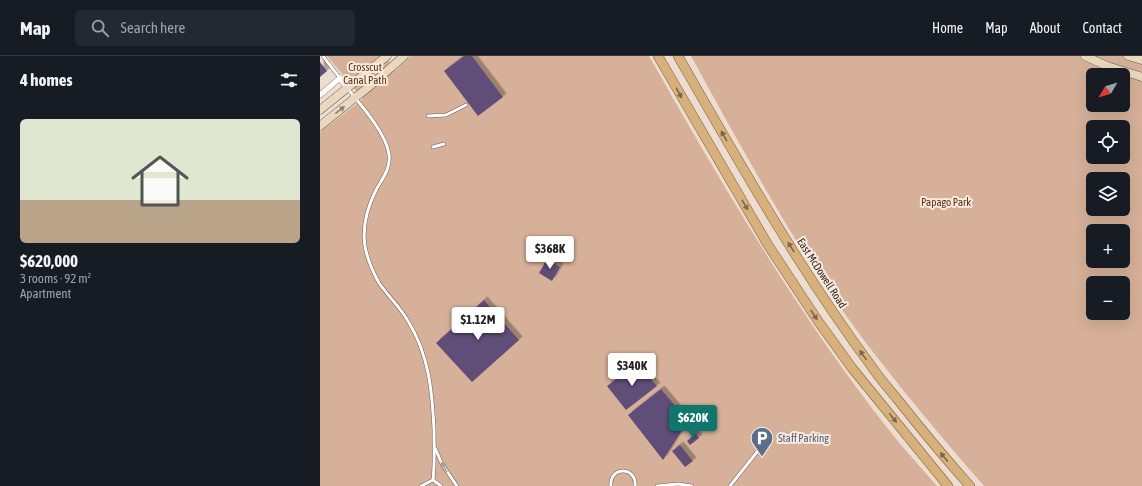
<!DOCTYPE html>
<meta charset="utf-8">
<style>
body{margin:0;font-family:"Asap Condensed",sans-serif;background:#242831;color:#f1f3f6;height:100vh;display:flex;flex-direction:column;font-size:15px;white-space:nowrap}
*{box-sizing:border-box;margin:0}
p{font-size:13px;color:#9ea1a6}
.icon{flex:none;width:22px;height:22px;fill:none;stroke:currentColor;stroke-width:2;stroke-linecap:round;stroke-linejoin:round}
.map{position:relative;flex:1;overflow:hidden}
.sheet{display:flex;flex-direction:column;background:#171b24;width:320px}
.sheet>*{flex:none}
.needle{width:26px;rotate:232deg}
.buttons{position:absolute;left:766px;top:12px;display:grid;gap:8px}
.buttons a{display:grid;place-items:center;width:44px;height:44px;border-radius:6px;background:#171b24;box-shadow:0 4px 16px #0002;font-size:20px}
.price{position:absolute;translate:-50% -34px;padding:0 9px;border-radius:4px;background:#fff;color:#222;font-size:13px;line-height:26px;filter:drop-shadow(0 1px 2px #0008)}
.price::after{content:'';position:absolute;left:50%;top:24px;width:12px;height:9px;margin-left:-6px;background:inherit;clip-path:polygon(0 0,100% 0,50% 100%)}
.price.active{background:#0f766e;color:#fff}
ul{padding:0;list-style:none}
li{display:grid;align-content:center;gap:8px;height:212px;padding:0 20px}
li span{display:grid;place-items:center;height:124px;border-radius:6px;color:#555}
li>.icon{margin-inline-start:auto}
span .icon{width:72px;height:72px;fill:#fffc;stroke-width:1}
li b{font-size:17px}
h2{display:flex;justify-content:space-between;align-items:center;height:48px;padding:0 20px;font-size:17px}
header{display:flex;align-items:center;gap:24px;box-sizing:border-box;height:56px;padding:0 20px;background:#171b24;border-bottom:1px solid #363941}
header strong{font-size:19px}
nav{display:flex;gap:22px;margin-inline-start:auto;font-size:14px}
.search{width:280px;height:36px;background:#242831;display:flex;align-items:center;gap:10px;box-sizing:border-box;padding:0 14px;border-radius:6px;color:#9ea1a6;font-size:15px}
main{display:flex;flex:1;min-height:0}
.map>svg:first-child{display:block}
.green{fill:#d6b098;fill-rule:evenodd}
.building{fill:#614d78;filter:url(#shadow)}
.lines{fill:none;stroke-linecap:round;stroke-linejoin:round}
.lane-casing{stroke:#6b5d55;stroke-width:4}
.street-casing{stroke:#6b5d55;stroke-width:6}
.secondary-casing{stroke:#6b5d55;stroke-width:9}
.primary-casing{stroke:#8a5f26;stroke-width:10}
.lane{stroke:#fff;stroke-width:3}
.street{stroke:#fff;stroke-width:5.5}
.secondary{stroke:#ead8be;stroke-width:8}
.primary{stroke:#d6b07d;stroke-width:9}
.oneway{fill:#7b664d}
.oneway2{fill:#8d8172}
.oneway3{fill:#a29f9d}
.labels{text-anchor:middle;stroke-width:4;stroke-linejoin:round;paint-order:stroke}
.park-label{font-size:11px;fill:#5e300c;stroke:#faeae0}
.street-label{font-size:11px;fill:#302a26;stroke:#faeae0}
.service-label{font-size:11px;fill:#4e5e75;stroke:#faeae0;text-anchor:start}
</style>
<header>
<strong>Map</strong>
<div class="search"><svg class="icon" aria-label="search" viewBox="0 0 24 24"><circle cx="10" cy="10" r="6"/><path d="M15 15l6 6"/></svg>Search here</div>
<nav><a>Home</a><a>Map</a><a>About</a><a>Contact</a></nav>
</header>
<main>
<section class="sheet">
<h2>4 homes<svg class="icon" aria-label="filters" viewBox="0 0 24 24"><path d="M4 7h16M4 17h16"/><circle cx="9" cy="7" r="2"/><circle cx="15" cy="17" r="2"/></svg></h2>
<ul>
<li><span style="background:linear-gradient(#dfe7d0 65%,#b9a48a 0)"><svg class="icon" aria-label="home" viewBox="0 0 24 24"><path d="M3 11l9-7 9 7M6 9v11h12V9"/></svg></span><div><b>$620,000</b><p>3 rooms · 92 m²</p><p>Apartment</p></div></li>
</ul>
</section>
<div class="map">
<svg width="822" height="430" viewBox="0 0 822 430">
<defs>
<filter id="shadow"><feDropShadow dx="3.5" dy="-3.5" stdDeviation="0" flood-color="#0004"/></filter>
</defs>
<rect width="100%" height="100%" fill="#ecdcd2"/>
<g class="green">
<path d="M7 0H66L75 15 91 0H329C387 102 446 204 513 299 535 330 557 360 581 389 593 403 605 416 617 430H0V76L43 43Z"/>
<path d="M371 0H822V430H664C610 368 557 305 510 237 459 161 415 80 371 0ZM773 19H803V49H773ZM773 71H803V101H773ZM773 123H803V153H773ZM773 175H803V205H773ZM773 227H803V257H773Z"/>
</g>
<g class="building">
<polygon points="144,0 152,0 183,41 158,60 124,15"/>
<polygon points="0,6 7,15 0,21"/>
<polygon points="227,203 240,211 232,225 219,217"/>
<polygon points="164,244 199,284 152,326 116,287"/>
<polygon points="317,308 337,330 306,354 287,330"/>
<polygon points="341,333 368,365 343,404 308,359"/>
<polygon points="376,377 379,382 370,389 367,385"/>
<polygon points="360,389 373,405 365,411 352,395"/>
</g>
<g class="lines">
<g class="lane-casing">
<g id="lane">
<polyline points="3,0 20,22"/>
<path d="M27 32C41 49 66 77 69 98 71 113 62 123 56 134 47 152 42 171 45 190 47 202 53 216 59 227 68 240 80 251 88 265 109 299 112 334 114 373 114 391 115 406 113 424"/>
<polyline points="108,60 126,59 146,49"/>
<polyline points="113,91 124,88"/>
<polyline points="115,392 122,408 137,430"/>
<polyline points="113,424 121,430"/>
<polyline points="101,430 113,424"/>
<path d="M291 430C289 410 317 410 315 430"/>
<polyline points="337,430 358,428 372,430"/>
<polyline points="410,430 441,391"/>
</g>
</g>
<g class="street-casing">
<polyline id="street" points="0,39 20,22 27,32"/>
</g>
<g class="secondary-casing">
<g id="secondary">
<polyline points="765,0 787,10 822,21"/>
<polyline points="808,0 822,4"/>
<polyline points="0,54 67,0"/>
<polyline points="0,70 51,29 84,0"/>
</g>
</g>
<g class="primary-casing">
<g id="primary">
<polyline points="338,0 448,189 498,265 532,312 628,430"/>
<path d="M358 0C419 106 479 213 552 311 560 323 569 333 578 344 601 373 625 402 650 430"/>
</g>
</g>
<use href="#lane" class="lane"/>
<use href="#street" class="street"/>
<use href="#secondary" class="secondary"/>
<use href="#primary" class="primary"/>
</g>
<defs><path id="oneway-solid" d="M-6-.8H1V-3.2L6.5 0L1 3.2V.8H-6Z"/></defs>
<g class="oneway">
<use href="#oneway-solid" transform="translate(359 37) rotate(61)"/>
<use href="#oneway-solid" transform="translate(404 80) rotate(-120)"/>
<use href="#oneway-solid" transform="translate(425 149) rotate(59)"/>
<use href="#oneway-solid" transform="translate(471 191) rotate(-122)"/>
<use href="#oneway-solid" transform="translate(494 259) rotate(56)"/>
<use href="#oneway-solid" transform="translate(543 299) rotate(-125)"/>
<use href="#oneway-solid" transform="translate(573 362) rotate(51)"/>
<use href="#oneway-solid" transform="translate(624 401) rotate(-130)"/>
</g>
<use class="oneway2" href="#oneway-solid" transform="translate(20 54) rotate(-38)"/>
<use class="oneway3" href="#oneway-solid" transform="translate(124 411) rotate(-121)"/>
<defs>
<g id="parking-pin" transform="scale(1.15)"><path d="M0 17L-7.5 6A9.5 9.5 0 1 1 7.5 6Z" fill="#5c6f8a" stroke="#faeae0"/><path d="M-3.5-5.5H1a3.5 3.5 0 0 1 0 7H-1V5.5H-3.5ZM-1-3.4V-.6H.8a1.4 1.4 0 0 0 0-2.8Z" fill="#fff"/></g>
</defs>
<g fill-rule="evenodd">
<use href="#parking-pin" x="442" y="382"/>
</g>
<g class="labels">
<g class="park-label">
<text x="45" y="15">Crosscut<tspan x="45" dy="13">Canal Path</tspan></text>
<text x="626" y="150">Papago Park</text>
</g>
<g class="street-label">
<text transform="translate(502 217) rotate(57)" y="4">East McDowell Road</text>
</g>
<g class="service-label">
<text x="458" y="386">Staff Parking</text>
</g>
</g>
</svg>
<div class="buttons">
<a><svg class="needle" viewBox="-14 -14 28 28"><path d="M0-13l5 13h-10z" fill="#e53935"/><path d="M0 13l5-13h-10z" fill="#9ea1a6"/></svg></a>
<a><svg class="icon" aria-label="locate" viewBox="0 0 24 24"><circle cx="12" cy="12" r="6"/><path d="M12 2v4M12 18v4M2 12h4M18 12h4"/></svg></a>
<a><svg class="icon" aria-label="layers" viewBox="0 0 24 24"><path d="M12 4l9 5-9 5-9-5zM3 14l9 5 9-5"/></svg></a>
<a>+</a>
<a>−</a>
</div>
<b class="price" style="left:230px;top:214px">$368K</b>
<b class="price" style="left:158px;top:285px">$1.12M</b>
<b class="price" style="left:312px;top:331px">$340K</b>
<b class="price active" style="left:373px;top:383px">$620K</b>
</div>
</main>
